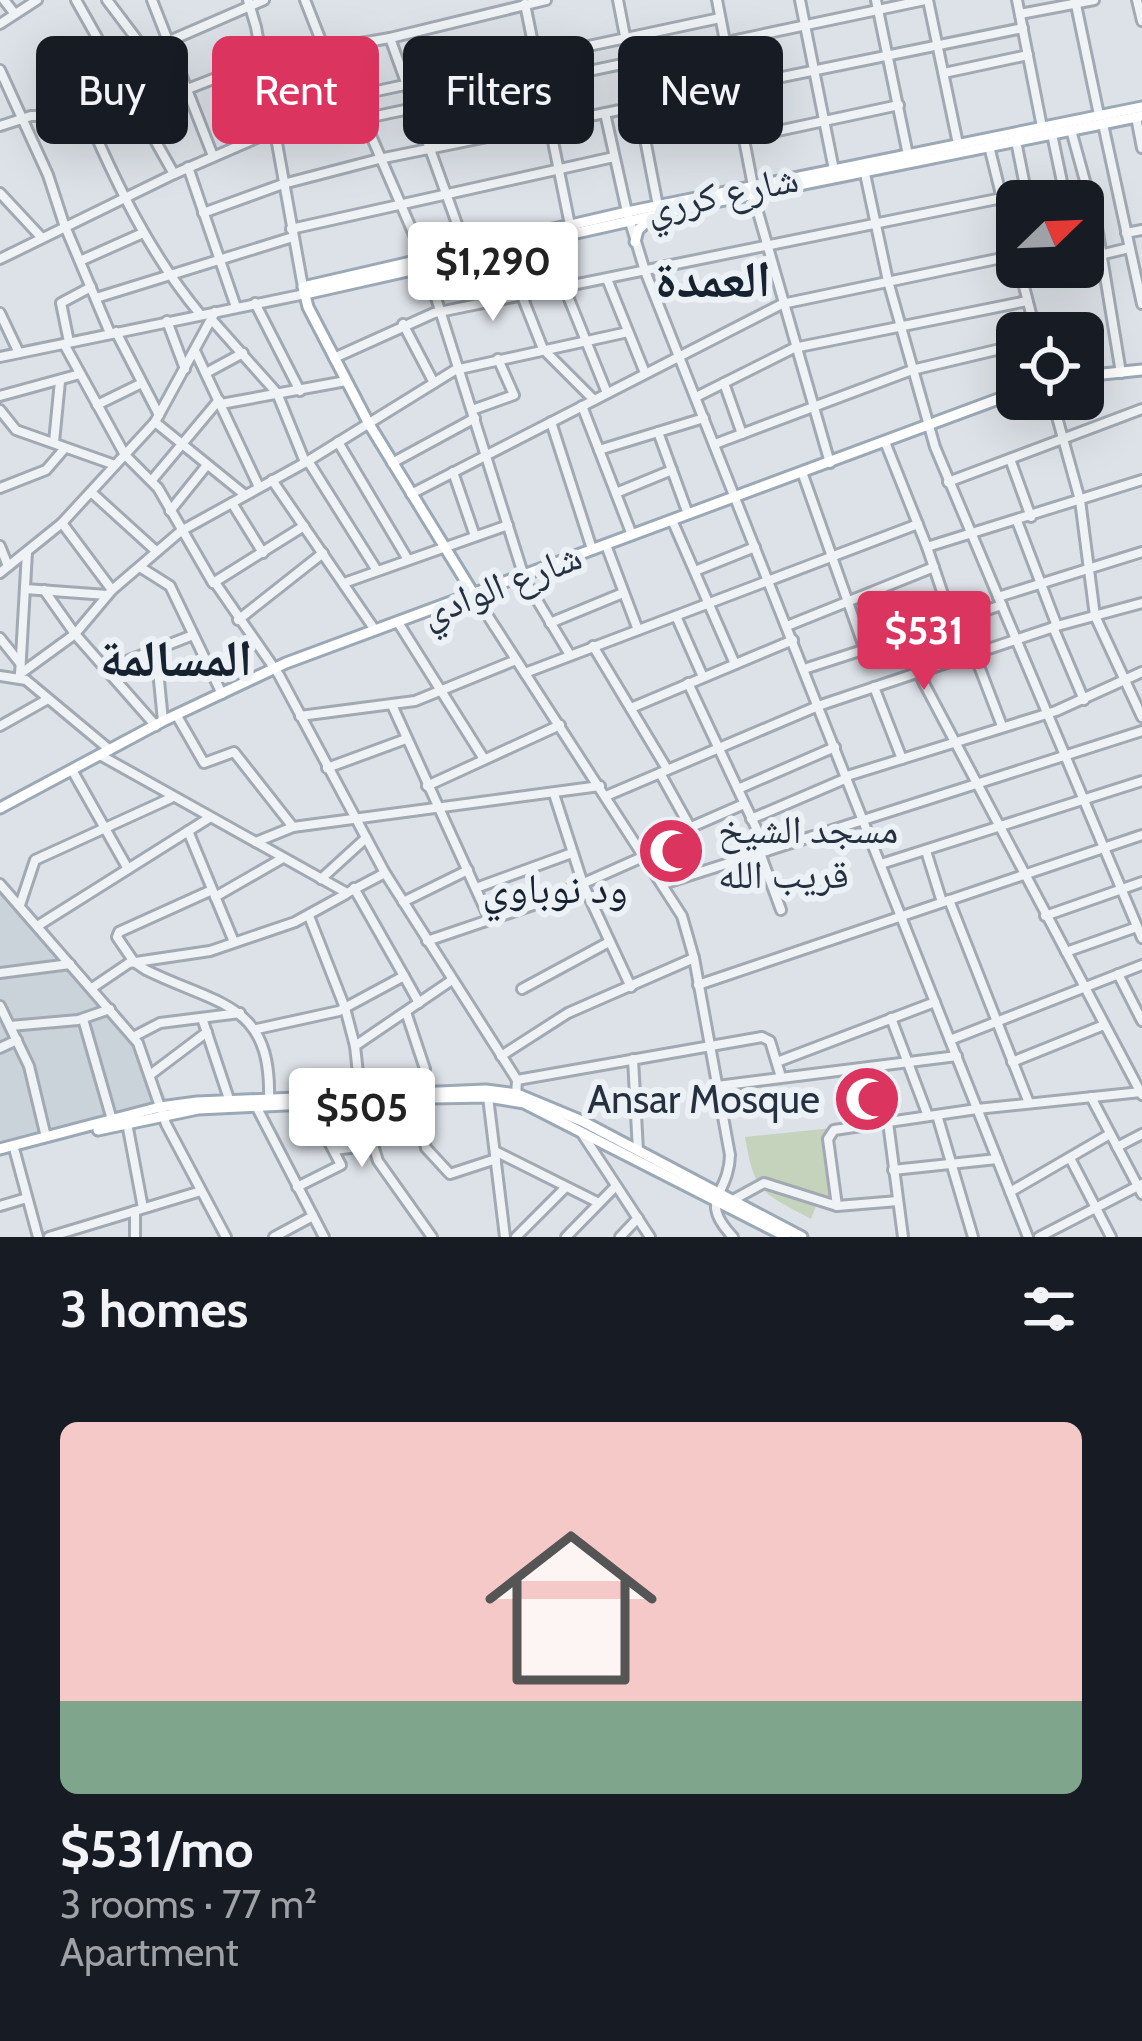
<!DOCTYPE html>
<meta charset="utf-8">
<style>
body{margin:0;font-family:Cabin,"Noto Naskh Arabic",sans-serif;background:#20242c;color:#f1f3f6;height:100vh;display:flex;flex-direction:column;font-size:45px;white-space:nowrap}
*{box-sizing:border-box;margin:0}
p{font-size:39px;color:#9ea1a6}
.icon{flex:none;width:66px;height:66px;fill:none;stroke:currentColor;stroke-width:2;stroke-linecap:round;stroke-linejoin:round}
.map{position:relative;height:1237px;overflow:hidden}
.side{display:flex;flex-direction:column;background:#171b24;flex:1}
.side>*{flex:none}
.guide{position:absolute;left:36px;top:36px;width:1071px;height:108px;display:flex;gap:24px}
.needle{width:78px;rotate:67deg}
.buttons{position:absolute;left:996px;top:180px;display:grid;gap:24px}
.buttons a{display:grid;place-items:center;width:108px;height:108px;border-radius:18px;background:#171b24;box-shadow:0 12px 48px #0002;font-size:60px}
.price{position:absolute;translate:-50% -102px;padding:0 27px;border-radius:12px;background:#fff;color:#222;font-size:39px;line-height:78px;filter:drop-shadow(0 3px 6px #0008)}
.price::after{content:'';position:absolute;left:50%;top:72px;width:36px;height:27px;margin-left:-18px;background:inherit;clip-path:polygon(0 0,100% 0,50% 100%)}
.price.selected{background:#db345e;color:#fff}
ul{padding:0;list-style:none}
li{display:grid;align-content:center;gap:24px;height:636px;padding:0 60px}
li+li{border-top:3px solid #363941}
li span{display:grid;place-items:center;height:372px;border-radius:18px;color:#555}
li>.icon{margin-inline-start:auto}
span .icon{width:216px;height:216px;fill:#fffc;stroke-width:1}
li b{font-size:51px}
h2{display:flex;justify-content:space-between;align-items:center;height:144px;padding:0 60px;font-size:51px}
.tag{padding:0 42px;border-radius:18px;background:#171b24;box-shadow:0 12px 48px #0002;font-size:42px;line-height:108px}
.tag.selected{background:#db345e;color:#fff}
.map>svg:first-child{display:block}
.built{fill:#cad2da}
.green{fill:#c5d3bd}
.lines{fill:none;stroke-linecap:round;stroke-linejoin:round}
.minor-casing{stroke:#a2a9b2;stroke-width:14}
.major-casing{stroke:#9ba8b5;stroke-width:15}
.minor{stroke:#f0f3f6;stroke-width:8}
.major{stroke:#fff;stroke-width:9}
.labels{text-anchor:middle;stroke-width:12;stroke-linejoin:round;paint-order:stroke}
.street-label{font-size:39px;fill:#253140;stroke:#ecf1f6}
.poi-label{font-size:39px;fill:#253140;stroke:#ecf1f6;text-anchor:start}
.neighbourhood-label{font-size:42px;fill:#172231;stroke:#ecf1f6}
.district-label{font-size:51px;font-weight:bold;fill:#172231;stroke:#ecf1f6}
</style>
<div class="map">
<svg width="1142" height="1237" viewBox="0 0 1142 1237">
<rect width="100%" height="100%" fill="#dde2e8"/>
<polygon class="built" points="0,890 138,1037 167,1101 0,1152"/>
<path class="green" d="M833 1128 841 1201 816 1206 811 1219C762 1192 755 1195 745 1137Z"/>
<g class="lines">
<g class="minor-casing">
<g id="minor">
<polyline points="4,0 15,14"/>
<polyline points="76,0 174,174"/>
<polyline points="107,0 144,49"/>
<polyline points="152,0 213,156"/>
<polyline points="248,0 256,27 303,287"/>
<polyline points="305,0 325,51"/>
<polyline points="618,0 658,206"/>
<polyline points="717,0 753,186"/>
<polyline points="800,0 834,170"/>
<polyline points="876,0 908,155"/>
<polyline points="928,0 958,144"/>
<polyline points="1017,0 1042,127"/>
<polyline points="1075,0 1099,115"/>
<polyline points="1137,0 1142,21"/>
<polyline points="525,4 570,225"/>
<polyline points="1020,14 1094,0"/>
<polyline points="0,24 37,0"/>
<polyline points="390,38 466,249"/>
<polyline points="334,50 424,258"/>
<polyline points="108,59 167,42 264,0"/>
<polyline points="0,70 48,175 64,224 110,333"/>
<polyline points="944,73 1028,55"/>
<polyline points="605,113 627,212 645,271 1028,1237"/>
<polyline points="51,115 51,87 99,43"/>
<path d="M87 116C118 187 150 254 200 314"/>
<polyline points="1136,117 1142,148"/>
<polyline points="362,119 925,0"/>
<polyline points="1103,124 1142,304"/>
<polyline points="0,126 31,116 98,115 185,90 262,60 390,38 546,0"/>
<polyline points="1071,130 1096,221"/>
<polyline points="1052,134 1066,201"/>
<polyline points="745,138 899,105"/>
<polyline points="1016,141 1028,201"/>
<polyline points="989,146 1016,255"/>
<polyline points="188,167 236,307"/>
<polyline points="864,169 888,281 935,447 1142,938"/>
<polyline points="0,193 41,237"/>
<polyline points="753,195 830,463"/>
<polyline points="203,213 283,184 379,159 1023,28"/>
<polyline points="1083,223 1096,221 1121,373"/>
<polyline points="291,229 614,157"/>
<polyline points="1126,233 1142,230"/>
<polyline points="1100,255 1129,248"/>
<polyline points="0,259 174,174 353,96 720,18"/>
<polyline points="80,261 143,233"/>
<polyline points="426,266 525,580 570,655"/>
<polyline points="1019,267 1036,333"/>
<polyline points="607,279 645,373"/>
<polyline points="565,289 607,393"/>
<polyline points="522,296 543,349 594,400"/>
<polyline points="96,298 293,237"/>
<polyline points="255,303 300,391"/>
<polyline points="0,313 19,353"/>
<polyline points="212,320 277,393 305,462"/>
<polyline points="167,321 185,369"/>
<polyline points="403,324 434,383"/>
<polyline points="116,332 159,415"/>
<polyline points="69,342 61,303 91,287"/>
<polyline points="64,344 125,455 158,488 213,583 304,526"/>
<polyline points="196,353 259,487"/>
<polyline points="0,357 305,294"/>
<polyline points="334,358 434,313 1002,198"/>
<polyline points="206,373 243,353"/>
<polyline points="724,383 742,434"/>
<polyline points="0,396 80,374"/>
<polyline points="696,397 794,348 1027,301"/>
<polyline points="1052,399 1080,500 1095,616 1142,717"/>
<polyline points="221,404 346,381"/>
<polyline points="97,405 142,383"/>
<polyline points="582,406 632,535"/>
<polyline points="0,410 16,430 115,465"/>
<polyline points="472,410 514,395 498,359"/>
<polyline points="155,422 245,495"/>
<polyline points="551,422 592,549"/>
<polyline points="658,432 688,514"/>
<polyline points="54,442 60,381"/>
<polyline points="338,442 407,558"/>
<polyline points="885,442 927,547 1142,480"/>
<polyline points="715,444 912,370 1017,345"/>
<polyline points="599,450 704,418"/>
<polyline points="1010,459 1031,517"/>
<polyline points="308,461 376,569"/>
<polyline points="392,463 475,418"/>
<polyline points="453,472 475,536"/>
<polyline points="802,472 865,650"/>
<polyline points="152,480 219,400"/>
<polyline points="272,480 375,630"/>
<polyline points="948,482 1142,409"/>
<polyline points="0,488 46,470 65,448"/>
<polyline points="91,492 156,551"/>
<polyline points="616,493 672,470"/>
<polyline points="411,494 782,304 1016,255"/>
<polyline points="232,503 263,553"/>
<polyline points="170,511 207,465"/>
<polyline points="672,520 735,664"/>
<polyline points="1017,521 1057,626"/>
<polyline points="62,523 112,590"/>
<polyline points="606,545 638,630"/>
<polyline points="0,546 8,566"/>
<polyline points="927,547 952,621"/>
<polyline points="140,567 170,586 222,694"/>
<polyline points="695,571 755,547"/>
<polyline points="0,573 62,523 155,422 215,312"/>
<polyline points="344,583 508,525"/>
<polyline points="216,584 279,675 385,873 517,1080 516,1097"/>
<polyline points="25,589 107,595"/>
<polyline points="44,590 75,634 156,726"/>
<path d="M473 593 682 916 694 958 730 1155C729 1196 697 1199 733 1237"/>
<polyline points="998,597 1142,552"/>
<polyline points="676,616 703,677"/>
<polyline points="238,620 323,553"/>
<polyline points="550,623 623,593"/>
<polyline points="399,624 484,759"/>
<polyline points="787,626 934,567"/>
<polyline points="1053,627 1084,700"/>
<polyline points="0,638 20,663"/>
<polyline points="593,646 667,769"/>
<polyline points="156,650 163,721"/>
<polyline points="974,653 1002,726"/>
<polyline points="106,669 193,635"/>
<polyline points="804,669 1002,605"/>
<polyline points="918,672 1142,1095"/>
<polyline points="525,673 918,524"/>
<polyline points="20,674 75,634 112,590 181,531 308,461 455,370 628,332"/>
<polyline points="20,675 27,552"/>
<polyline points="0,676 26,680 110,750"/>
<polyline points="688,683 767,851"/>
<polyline points="874,687 902,759"/>
<polyline points="392,705 490,920"/>
<polyline points="631,708 793,640"/>
<polyline points="177,716 204,763 234,752 293,827 600,786"/>
<polyline points="300,716 415,701 516,660"/>
<polyline points="0,726 48,699"/>
<polyline points="100,755 347,893 385,873"/>
<polyline points="327,768 406,739"/>
<polyline points="72,770 128,869"/>
<polyline points="660,773 690,827"/>
<polyline points="847,776 1056,711 1142,672"/>
<polyline points="427,786 560,725"/>
<polyline points="738,789 835,747"/>
<polyline points="554,794 583,884 631,987"/>
<polyline points="606,796 818,706 1057,626 1142,603"/>
<polyline points="751,819 847,778"/>
<polyline points="188,831 234,942"/>
<polyline points="256,842 293,827"/>
<polyline points="641,849 744,804"/>
<polyline points="926,851 942,902"/>
<polyline points="760,853 781,910"/>
<polyline points="881,864 1142,781"/>
<polyline points="321,879 366,838"/>
<polyline points="0,884 138,1043 166,1124 226,1237"/>
<polyline points="663,884 1142,731"/>
<polyline points="476,888 572,853"/>
<path d="M212 890 119 932 117 937 134 962 146 970C219 1006 272 1002 269 1100"/>
<polyline points="215,897 283,858"/>
<polyline points="949,900 1029,1103"/>
<polyline points="403,902 468,870"/>
<polyline points="20,905 35,860 171,798"/>
<polyline points="309,916 345,1008 355,1046 362,1110 378,1161 432,1237"/>
<polyline points="1045,916 1142,882"/>
<polyline points="39,925 209,818"/>
<polyline points="427,941 539,903 645,856"/>
<polyline points="1066,952 1137,927"/>
<polyline points="0,973 70,964"/>
<polyline points="1118,974 1142,1021"/>
<polyline points="404,976 419,1003"/>
<polyline points="698,985 1142,835"/>
<polyline points="92,988 129,963 210,951 295,922 346,894"/>
<polyline points="522,989 609,942"/>
<polyline points="0,1006 29,1066 46,1137"/>
<polyline points="406,1012 425,1069"/>
<polyline points="202,1018 230,1102"/>
<polyline points="891,1018 928,1116"/>
<polyline points="83,1019 112,1120"/>
<polyline points="10,1026 78,1020 110,1009"/>
<polyline points="257,1029 339,1011 404,976 354,888"/>
<polyline points="133,1037 160,1023 240,1013"/>
<polyline points="950,1040 1142,965"/>
<polyline points="355,1046 452,980"/>
<polyline points="0,1048 17,1040"/>
<polyline points="501,1056 568,1013 694,958"/>
<polyline points="633,1059 638,1151"/>
<polyline points="777,1062 935,1002"/>
<polyline points="1012,1062 1104,1025"/>
<polyline points="150,1075 207,1032"/>
<polyline points="517,1080 762,1037 770,1041 781,1077"/>
<polyline points="717,1086 957,1056"/>
<polyline points="488,1097 505,1237"/>
<polyline points="1091,1097 1142,1194"/>
<polyline points="415,1099 426,1148 450,1174 496,1159"/>
<polyline points="256,1106 324,1237"/>
<polyline points="937,1115 973,1237"/>
<polyline points="888,1122 903,1237"/>
<polyline points="127,1123 143,1208"/>
<polyline points="583,1135 650,1237"/>
<polyline points="1117,1147 1142,1134"/>
<polyline points="334,1150 373,1145"/>
<polyline points="15,1152 38,1237"/>
<polyline points="497,1152 599,1203"/>
<polyline points="1070,1158 1111,1237"/>
<polyline points="893,1170 997,1159"/>
<polyline points="297,1187 341,1165 318,1121 320,1104"/>
<polyline points="1010,1192 1110,1134"/>
<polyline points="731,1201 764,1183 837,1206 898,1201"/>
<polyline points="0,1206 27,1198"/>
<polyline points="837,1206 828,1139 834,1130 977,1109 1141,1092"/>
<polyline points="135,1211 135,1237"/>
<polyline points="49,1237 201,1191"/>
<polyline points="274,1237 313,1216"/>
<polyline points="516,1237 565,1188"/>
<polyline points="566,1237 615,1187"/>
<polyline points="620,1237 638,1218"/>
<polyline points="1039,1237 1142,1184"/>
</g>
</g>
<g class="major-casing">
<g id="major">
<polyline points="635,242 638,230 652,217"/>
<polyline points="305,294 710,203 1142,116"/>
<polyline points="1083,376 1142,370"/>
<polyline points="473,593 369,424 308,307 303,287 627,212 1142,107"/>
<polyline points="0,808 163,721 286,663 1017,392"/>
<polyline points="432,1098 488,1097 524,1103 787,1237"/>
<polyline points="98,1130 198,1109 415,1099"/>
<polyline points="0,1149 160,1107 197,1102 486,1090 517,1094 582,1121 802,1237"/>
</g>
</g>
<use href="#minor" class="minor"/>
<use href="#major" class="major"/>
</g>
<defs>
<g id="mosque-disc" transform="scale(3.45)"><circle r="9.5" fill="#db345e" stroke="#ecf1f6"/><path d="M3.5-4.9A6 6 0 1 0 3.5 4.9A5 5 0 1 1 3.5-4.9Z" fill="#fff"/></g>
</defs>
<g fill-rule="evenodd">
<use href="#mosque-disc" x="671" y="851"/>
<use href="#mosque-disc" x="867" y="1099"/>
</g>
<g class="labels">
<g class="street-label">
<text transform="translate(722 193) rotate(-12)" y="14">شارع كرري</text>
<text transform="translate(501 584) rotate(-21)" y="14">شارع الوادي</text>
</g>
<g class="poi-label">
<text x="718" y="843">مسجد الشيخ<tspan x="718" dy="45">قريب الله</tspan></text>
<text x="820" y="1113" text-anchor="end">Ansar Mosque</text>
</g>
<g class="neighbourhood-label">
<text x="555" y="903">ود نوباوي</text>
</g>
<g class="district-label">
<text x="713" y="297">العمدة</text>
<text x="176" y="676">المسالمة</text>
</g>
</g>
</svg>
<div class="buttons">
<a><svg class="needle" viewBox="-14 -14 28 28"><path d="M0-13l5 13h-10z" fill="#e53935"/><path d="M0 13l5-13h-10z" fill="#9ea1a6"/></svg></a>
<a><svg class="icon" aria-label="locate" viewBox="0 0 24 24"><circle cx="12" cy="12" r="6"/><path d="M12 2v4M12 18v4M2 12h4M18 12h4"/></svg></a>
</div>
<b class="price" style="left:493px;top:324px">$1,290</b>
<b class="price selected" style="left:924px;top:693px">$531</b>
<b class="price" style="left:362px;top:1170px">$505</b>
<div class="guide">
<a class="tag">Buy</a>
<a class="tag selected">Rent</a>
<a class="tag">Filters</a>
<a class="tag">New</a>
</div>
</div>
<section class="side">
<h2>3 homes<svg class="icon" aria-label="filters" viewBox="0 0 24 24"><path d="M4 7h16M4 17h16"/><circle cx="9" cy="7" r="2"/><circle cx="15" cy="17" r="2"/></svg></h2>
<ul>
<li><span style="background:linear-gradient(#f6c9c9 75%,#7fa58c 0)"><svg class="icon" aria-label="home" viewBox="0 0 24 24"><path d="M3 11l9-7 9 7M6 9v11h12V9"/></svg></span><div><b>$531/mo</b><p>3 rooms · 77 m²</p><p>Apartment</p></div></li>
</ul>
</section>
